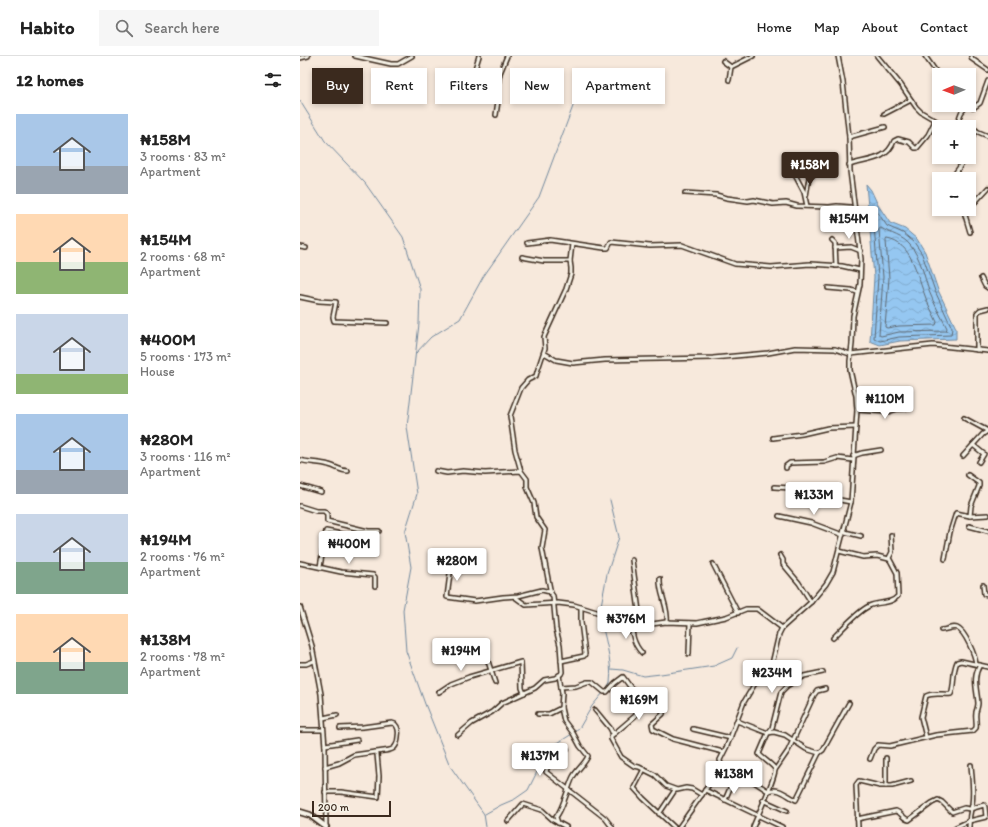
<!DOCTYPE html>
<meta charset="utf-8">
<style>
body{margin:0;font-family:Itim,sans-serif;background:#f6f6f6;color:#222;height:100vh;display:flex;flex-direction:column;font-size:15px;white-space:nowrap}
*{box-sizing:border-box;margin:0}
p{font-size:13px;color:#767676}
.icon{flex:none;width:22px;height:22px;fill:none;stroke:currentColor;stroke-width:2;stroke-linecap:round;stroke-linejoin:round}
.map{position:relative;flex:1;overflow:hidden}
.details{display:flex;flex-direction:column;background:#fff;width:300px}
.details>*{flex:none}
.guide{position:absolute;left:12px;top:12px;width:380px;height:36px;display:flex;gap:8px}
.needle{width:26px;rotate:269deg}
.buttons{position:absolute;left:632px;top:12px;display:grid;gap:8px}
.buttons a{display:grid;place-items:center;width:44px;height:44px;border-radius:0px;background:#fff;box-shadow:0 2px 6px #0003;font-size:20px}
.scale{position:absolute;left:12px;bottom:10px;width:79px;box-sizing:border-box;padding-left:4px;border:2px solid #3b2a1e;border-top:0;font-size:11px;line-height:14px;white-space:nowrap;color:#3b2a1e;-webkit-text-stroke:3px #f7f3e8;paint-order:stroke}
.price{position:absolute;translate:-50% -34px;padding:0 9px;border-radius:4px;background:#fff;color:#222;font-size:13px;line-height:26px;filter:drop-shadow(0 1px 2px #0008)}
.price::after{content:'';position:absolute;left:50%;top:24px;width:12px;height:9px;margin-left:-6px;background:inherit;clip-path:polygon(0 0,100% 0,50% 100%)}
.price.on{background:#3b2a1e;color:#fff}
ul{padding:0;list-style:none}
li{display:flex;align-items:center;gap:12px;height:100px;padding:0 16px}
li span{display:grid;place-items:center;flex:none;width:112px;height:80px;border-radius:0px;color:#555}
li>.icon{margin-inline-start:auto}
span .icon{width:48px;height:48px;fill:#fffc;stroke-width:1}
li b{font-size:17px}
h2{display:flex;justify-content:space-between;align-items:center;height:48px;padding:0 16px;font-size:17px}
.chip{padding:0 14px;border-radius:0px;background:#fff;box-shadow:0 2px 6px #0003;font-size:14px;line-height:36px}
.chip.on{background:#3b2a1e;color:#fff}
header{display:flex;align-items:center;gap:24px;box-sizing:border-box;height:56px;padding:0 20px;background:#fff;border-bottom:1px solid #e0e0e0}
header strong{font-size:19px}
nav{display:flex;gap:22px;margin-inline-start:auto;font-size:14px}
.search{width:280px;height:36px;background:#f6f6f6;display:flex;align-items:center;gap:10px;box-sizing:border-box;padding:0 14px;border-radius:0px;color:#767676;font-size:15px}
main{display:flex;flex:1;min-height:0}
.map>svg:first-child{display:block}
.water{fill:url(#water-waves);stroke:#71889d}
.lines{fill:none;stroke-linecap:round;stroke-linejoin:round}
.shore{stroke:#5f6972;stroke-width:1}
.stream{stroke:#71889d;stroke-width:1}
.minor-casing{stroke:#3b2a1e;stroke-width:6}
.secondary-casing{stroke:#3b2a1e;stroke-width:8}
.minor{stroke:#f7f3e8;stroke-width:3}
.secondary{stroke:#f7f3e8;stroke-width:4.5}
</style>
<header>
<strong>Habito</strong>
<div class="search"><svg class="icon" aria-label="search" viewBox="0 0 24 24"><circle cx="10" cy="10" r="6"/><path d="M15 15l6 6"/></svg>Search here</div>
<nav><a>Home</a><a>Map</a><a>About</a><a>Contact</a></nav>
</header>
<main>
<section class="details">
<h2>12 homes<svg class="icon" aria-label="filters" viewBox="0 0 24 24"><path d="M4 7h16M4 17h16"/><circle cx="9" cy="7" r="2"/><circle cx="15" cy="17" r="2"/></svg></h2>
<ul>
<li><span style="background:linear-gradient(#a9c7e8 65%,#9aa5b1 0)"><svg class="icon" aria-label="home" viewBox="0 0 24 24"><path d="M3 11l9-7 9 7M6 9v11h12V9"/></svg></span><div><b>₦158M</b><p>3 rooms · 83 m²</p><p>Apartment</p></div></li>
<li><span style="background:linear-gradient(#ffd9b3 60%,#8fb573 0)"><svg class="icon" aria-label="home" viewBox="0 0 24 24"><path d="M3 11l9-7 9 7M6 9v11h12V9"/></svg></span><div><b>₦154M</b><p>2 rooms · 68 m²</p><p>Apartment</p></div></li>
<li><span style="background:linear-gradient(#c9d6e8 75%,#8fb573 0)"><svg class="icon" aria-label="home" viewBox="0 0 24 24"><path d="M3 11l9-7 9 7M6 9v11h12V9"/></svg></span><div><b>₦400M</b><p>5 rooms · 173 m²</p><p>House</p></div></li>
<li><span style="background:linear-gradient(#a9c7e8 70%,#9aa5b1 0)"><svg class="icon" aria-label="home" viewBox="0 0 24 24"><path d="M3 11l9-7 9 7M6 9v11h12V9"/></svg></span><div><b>₦280M</b><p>3 rooms · 116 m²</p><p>Apartment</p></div></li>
<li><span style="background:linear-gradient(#c9d6e8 60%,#7fa58c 0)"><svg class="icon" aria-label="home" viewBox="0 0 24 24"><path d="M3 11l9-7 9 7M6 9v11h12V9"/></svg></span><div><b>₦194M</b><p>2 rooms · 76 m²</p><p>Apartment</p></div></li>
<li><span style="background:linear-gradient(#ffd9b3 60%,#7fa58c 0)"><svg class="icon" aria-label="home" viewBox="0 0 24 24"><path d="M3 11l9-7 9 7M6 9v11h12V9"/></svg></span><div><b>₦138M</b><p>2 rooms · 78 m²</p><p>Apartment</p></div></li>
</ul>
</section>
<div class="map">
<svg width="688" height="771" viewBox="0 0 688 771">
<defs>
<pattern id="water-waves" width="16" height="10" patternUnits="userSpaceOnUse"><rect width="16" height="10" fill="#95c7f1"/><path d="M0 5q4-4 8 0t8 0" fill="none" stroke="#81abce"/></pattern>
</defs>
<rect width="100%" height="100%" fill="#f7e9dc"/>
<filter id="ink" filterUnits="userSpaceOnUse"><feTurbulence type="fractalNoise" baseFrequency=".025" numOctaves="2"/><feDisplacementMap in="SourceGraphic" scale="8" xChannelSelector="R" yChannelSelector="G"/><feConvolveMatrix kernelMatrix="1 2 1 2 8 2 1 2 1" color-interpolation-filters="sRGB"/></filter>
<g filter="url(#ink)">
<polygon class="water" points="566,128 571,134 578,149 590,167 605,173 617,183 625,196 638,234 656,272 656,283 600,285 580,289 570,285 574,221"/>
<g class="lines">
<g class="shore">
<polygon points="574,154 576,154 587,170 603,177 614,186 622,198 635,235 652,272 651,279 599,281 580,285 574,282 578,221 573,156"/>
<path d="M581 172C591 178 603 180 610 189 621 202 624 220 629 235 634 248 641 260 647 272L646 275 599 276 581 280 579 279 583 221 579 174Z"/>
<path d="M587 183C612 187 616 217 624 237 627 247 633 257 637 266L636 269 599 270 587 272 585 271 589 222 586 185Z"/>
</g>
<g class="stream">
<polyline points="0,45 25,85 65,127 103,181 120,233 119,268 107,371 117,438 105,476 111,511 103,554 106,595 125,648 150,710 184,758 186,771"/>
<polyline points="116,297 131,281 160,263 183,221 239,141 278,37"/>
<polyline points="300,555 307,518 319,481 310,444"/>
<path d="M300 559C304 580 313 605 310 627 309 630 307 632 305 635"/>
<polyline points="311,613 323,614 343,620 361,618 414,610 432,602 437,592"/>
<polyline points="274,676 280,671 292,650 303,637"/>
<polyline points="185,758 201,749 215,743 228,734 241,708 246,704 256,688 272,678"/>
</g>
<g class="minor-casing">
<g id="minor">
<polyline points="55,0 91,8 98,8 112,0"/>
<polyline points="577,0 601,29 616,51 621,56 640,67 657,68 667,71"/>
<polyline points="625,0 639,20"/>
<polyline points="671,0 672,3 688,14"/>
<polyline points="0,2 8,0"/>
<polyline points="423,5 431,11"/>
<polyline points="177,21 175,13 179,0"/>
<polyline points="429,24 431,11 453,0"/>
<polyline points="666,49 673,52 680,47 688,25"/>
<polyline points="584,58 611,44"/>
<polyline points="196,59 198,45 198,28 200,17 207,0"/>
<polyline points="657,68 661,57 667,49"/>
<polyline points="669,72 688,80"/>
<polyline points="549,81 585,71"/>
<polyline points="669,88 676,74"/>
<path d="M549 109C567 103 587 105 594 85L598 83 609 86 615 92H617L628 79 635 65"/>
<polyline points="494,117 504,136 507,150"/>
<polyline points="651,123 659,112 665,101"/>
<polyline points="385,137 416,139 427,142 448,145 454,144 473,148 486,147 497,150 529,151 537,150 550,151 555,153"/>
<polyline points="506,140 509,122 513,119"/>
<polyline points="669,140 676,145"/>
<polyline points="670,176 665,159 665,157 688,132"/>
<polyline points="532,184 535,187 536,210"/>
<polyline points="227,187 250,184 304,192 308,192 311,186 350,190 382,189 435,208 471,211 510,208 542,210 560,214"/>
<polyline points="0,191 6,192"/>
<polyline points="535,192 551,191 561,195"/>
<polyline points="222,201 244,205 270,205"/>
<polyline points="681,222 685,230 688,232"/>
<polyline points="528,232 551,234 557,236"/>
<polyline points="0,241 19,245 36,246 33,261 34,265 87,267"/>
<polyline points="677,294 677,257 680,254 688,252"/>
<polyline points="244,297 256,304 273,307 305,304 413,302 468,297 495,292 535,293 550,298 633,289 688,295"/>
<polyline points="557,354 588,356 597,353 608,352 609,338"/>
<polyline points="664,362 688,375"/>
<polyline points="473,382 502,378 528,372 556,371"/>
<polyline points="673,389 684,398 679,406"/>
<polyline points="553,400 562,397 581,394"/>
<polyline points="663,400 683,378 688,375"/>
<path d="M0 404C9 407 20 406 29 409 37 411 40 415 48 415"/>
<polyline points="486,412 486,410 490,407 524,406 537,402 553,404"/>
<polyline points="136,415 147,417 163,415 185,417 221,415 227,423 227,431 234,447 236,461 245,474 242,492 251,538"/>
<polyline points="221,415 215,394 210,360 221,332 228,324 236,320 237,316 245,292 244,281 266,233 271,218 271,212 270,205 272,188"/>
<polyline points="0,430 21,436"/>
<polyline points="474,431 491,432 512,439 551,446"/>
<polyline points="0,450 16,455 24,455 27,458 27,465 68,475 79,475"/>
<polyline points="479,460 511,467 543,479"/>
<polyline points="670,460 688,459"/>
<polyline points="669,470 688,475"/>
<polyline points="545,474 545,476 561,480"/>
<polyline points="539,495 563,501 577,500 589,503"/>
<polyline points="480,499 483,504 483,508 499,527 511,546"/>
<polyline points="645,503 650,476 656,457 670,460 671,450 679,430 679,427 668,419"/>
<polyline points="332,504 339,555 348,567"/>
<polyline points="0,507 41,516 73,519 75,521 75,530"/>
<polyline points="413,508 438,557"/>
<polyline points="20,511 26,475 67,483"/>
<path d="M360 523C359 538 369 551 367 566"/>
<polyline points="683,529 684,538 688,539"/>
<polyline points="215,541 226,549 258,547 274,549 300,557 326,558 332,563 352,568 366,566 397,567 426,561 446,553 457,553 482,572"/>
<polyline points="0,551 12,590 21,638 25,691 26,771"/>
<path d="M332 563C331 576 333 588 342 597"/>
<path d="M641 574C647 574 652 570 657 572 665 575 675 599 676 608"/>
<polyline points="332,577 336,568 341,566"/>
<path d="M533 582C543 572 557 556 569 550 579 545 590 549 598 540L597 517 589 502 592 496 591 479"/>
<polyline points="389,598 390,567"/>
<polyline points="186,599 195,627"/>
<polyline points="261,605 284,600 285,598 281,566 281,551"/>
<polyline points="0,608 6,608 14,605"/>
<polyline points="261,631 276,630 287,626 292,626 304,636 307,636 315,627 323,621 331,632 342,640 344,646"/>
<polyline points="139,636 151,628 169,621 221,606 222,632 224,637"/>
<polyline points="364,647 363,658 352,668 353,673 373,683 423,696"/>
<polyline points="295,654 310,672 312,676 315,677 311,680 311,683 321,701 334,710 339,711 355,719 366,730 377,734 386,732 392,733 402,739"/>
<polyline points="238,658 249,658 261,652"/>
<polyline points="23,662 37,659"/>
<polyline points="437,665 468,677 474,676 485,679 506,693 519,697 523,694 549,647"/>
<path d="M40 672 63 671 92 667 95 668C99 672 99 676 98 681 97 696 89 694 76 696"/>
<polyline points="393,673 431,682"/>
<polyline points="0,674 23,674"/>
<polyline points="315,677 335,660 344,646 349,640"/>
<polyline points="158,679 172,667 192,656 202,647 235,632 244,624 255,622 261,618 262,616 260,589 256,573 253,540 250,536 242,534 218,540 203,541 175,545 147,541 151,510 153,506 180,510"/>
<path d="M626 681 621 661 626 640C633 636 643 639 651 638 655 628 652 617 657 606L661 605 688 611"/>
<polyline points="25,689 57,684"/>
<path d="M267 693C259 699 248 705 246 716L305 762 312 771"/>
<polyline points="586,702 586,730"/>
<path d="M570 703 574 693 578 689 590 690 636 679 673 675 676 672C677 667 675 662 676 656 677 653 678 650 678 647 677 633 672 622 680 609"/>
<path d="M421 709 436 718 445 720 468 735C479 731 486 739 496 744L519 697"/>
<polyline points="25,711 39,707 54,699 75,696 77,698 79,720 78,741 41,736 25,736"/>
<polyline points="344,713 334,732 343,742 374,771"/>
<polyline points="475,714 488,695 514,639 517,635 525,633"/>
<polyline points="405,734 482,771"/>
<polyline points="425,744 436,718"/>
<polyline points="463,744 487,755"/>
<polyline points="359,758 375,734"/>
<path d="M557 763 596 755C602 757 603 763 609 764L632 747 638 744 642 746 652 756 664 752 670 753 684 749 685 751 686 761"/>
<polyline points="208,765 223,748 242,754 253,764 266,771"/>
<path d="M258 767 256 761C263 753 268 731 273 721 277 713 285 708 288 700L280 690 273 677 264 665 261 652 262 637 259 619"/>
<polyline points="379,771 418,716 421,709 420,704 427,690 444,646 454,629 472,608 479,578 482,572 511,546 526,528 533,516 551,446 557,354 556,340 550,314 550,305 552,288 553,260 560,228 561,203 550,115 549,81 543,26 538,0"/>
<path d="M453 771C456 763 477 718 475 713 473 709 462 702 459 698L468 677 472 672 481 636 487 630 504 620 523 616"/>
<polyline points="558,771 556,729 559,725 580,730 592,730 611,725"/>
<polyline points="656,771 669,765 686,761"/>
<path d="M669 771C669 763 670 756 672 748 674 736 672 722 671 709"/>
</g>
</g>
<g class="secondary-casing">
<polyline id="secondary" points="0,756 10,759 26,771"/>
</g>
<use href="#minor" class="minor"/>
<use href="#secondary" class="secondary"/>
</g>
</g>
</svg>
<div class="buttons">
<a><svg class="needle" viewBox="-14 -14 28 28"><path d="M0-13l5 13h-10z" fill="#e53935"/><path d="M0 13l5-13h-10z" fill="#767676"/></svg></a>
<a>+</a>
<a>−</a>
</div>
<div class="scale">200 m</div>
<b class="price on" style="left:510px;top:130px">₦158M</b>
<b class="price" style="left:549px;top:184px">₦154M</b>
<b class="price" style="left:585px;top:364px">₦110M</b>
<b class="price" style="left:514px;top:460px">₦133M</b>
<b class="price" style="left:49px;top:509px">₦400M</b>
<b class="price" style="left:157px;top:526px">₦280M</b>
<b class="price" style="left:326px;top:584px">₦376M</b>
<b class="price" style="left:161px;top:616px">₦194M</b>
<b class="price" style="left:472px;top:638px">₦234M</b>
<b class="price" style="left:339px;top:665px">₦169M</b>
<b class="price" style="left:240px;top:721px">₦137M</b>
<b class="price" style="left:434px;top:739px">₦138M</b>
<div class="guide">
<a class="chip on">Buy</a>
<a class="chip">Rent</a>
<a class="chip">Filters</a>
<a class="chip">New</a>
<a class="chip">Apartment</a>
</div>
</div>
</main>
